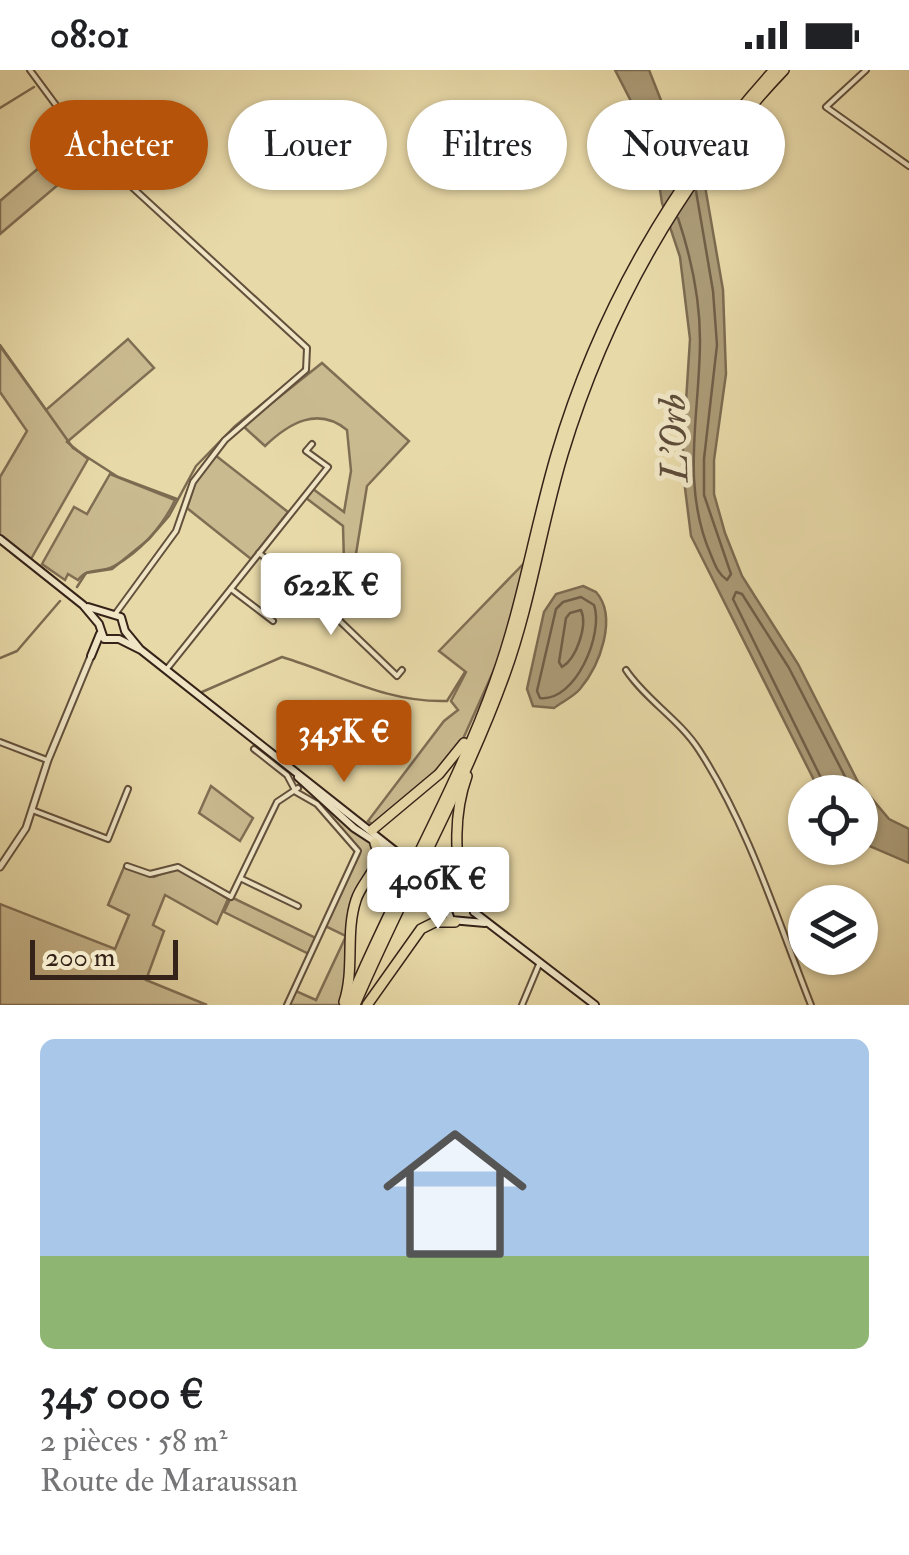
<!DOCTYPE html>
<html lang="fr">
<meta charset="utf-8">
<style>
body{margin:0;font-family:"IM FELL Double Pica",serif;background:#f6f6f6;color:#202124;height:100vh;display:flex;flex-direction:column;font-size:38px;white-space:nowrap}
*{box-sizing:border-box;margin:0}
p{font-size:32px;color:#757577}
.icon{flex:none;width:55px;height:55px;fill:none;stroke:currentColor;stroke-width:2;stroke-linecap:round;stroke-linejoin:round}
.map{position:relative;height:935px;overflow:hidden}
.drawer{display:flex;flex-direction:column;background:#fff;flex:1}
.drawer>*{flex:none}
.guide{position:absolute;left:30px;top:30px;width:850px;height:90px;display:flex;gap:20px}
.buttons{position:absolute;left:788px;top:705px;display:grid;gap:20px}
.buttons a{display:grid;place-items:center;width:90px;height:90px;border-radius:50%;background:#fff;box-shadow:0 2px 8px #0004;font-size:50px}
.scale{position:absolute;left:30px;bottom:25px;width:148px;box-sizing:border-box;padding-left:10px;border:5px solid #352218;border-top:0;font-size:28px;line-height:35px;white-space:nowrap;color:#352218;-webkit-text-stroke:8px #f0e6c6;paint-order:stroke}
.price{position:absolute;translate:-50% -85px;padding:0 22px;border-radius:10px;background:#fff;color:#222;font-size:32px;line-height:65px;filter:drop-shadow(0 2px 5px #0008)}
.price::after{content:'';position:absolute;left:50%;top:60px;width:30px;height:22px;margin-left:-15px;background:inherit;clip-path:polygon(0 0,100% 0,50% 100%)}
.price.active{background:#b45309;color:#fff}
ul{padding:0;list-style:none}
li{display:grid;align-content:center;gap:20px;height:530px;padding:0 40px}
li+li{border-top:2px solid #e0e0e0}
li span{display:grid;place-items:center;height:310px;border-radius:15px;color:#555}
li>.icon{margin-inline-start:auto}
span .icon{width:180px;height:180px;fill:#fffc;stroke-width:1}
li b{font-size:42px}
.chip{padding:0 35px;border-radius:45px;background:#fff;box-shadow:0 2px 8px #0004;font-size:35px;line-height:90px}
.chip.active{background:#b45309;color:#fff}
.status{display:flex;justify-content:space-between;align-items:center;height:70px;padding:0 50px;background:#fff;direction:ltr}
.status svg{height:28px;fill:currentColor}
.map>svg:first-child{display:block}
.green{fill:#caba90;stroke:#806e54;stroke-width:2.5}
.water{fill:#ab9b77;stroke:#7c6b51;stroke-width:2.5}
.lines{fill:none;stroke-linecap:round;stroke-linejoin:round}
.shore{stroke:#705e48;stroke-width:2.5}
.stream{stroke:#7c6b51;stroke-width:2.5}
.minor-casing{stroke:#62503c;stroke-width:8}
.tertiary-casing{stroke:#62503c;stroke-width:9}
.secondary-casing{stroke:#352218;stroke-width:10}
.trunk-casing{stroke:#352218;stroke-width:12}
.minor{stroke:#f0e6c6;stroke-width:4}
.tertiary{stroke:#f0e6c6;stroke-width:5}
.secondary{stroke:#f0e6c6;stroke-width:6}
.trunk{stroke:#e8d9a8;stroke-width:9}
.secondary-bridge-casing{stroke:#352218;stroke-width:10;stroke-linecap:butt}
.secondary-bridge{stroke:#f0e6c6;stroke-width:6}
.labels{text-anchor:middle;stroke-width:10;stroke-linejoin:round;paint-order:stroke}
.water-label{font-size:38px;font-style:italic;fill:#5e4c39;stroke:#f0e6c6}
</style>
<div class="status"><b>08:01</b><svg viewBox="0 0 49 12"><path d="M0 12V9h3v3zM5 12V6h3v6zM10 12V3h3v9zM15 12V0h3v12zM26 1h20v11H26zM47 4h2v5h-2z"/></svg></div>
<div class="map">
<svg width="909" height="935" viewBox="0 0 909 935">
<rect width="100%" height="100%" fill="#e8d9a8"/>
<filter id="stains"><feTurbulence type="fractalNoise" baseFrequency=".002" numOctaves="4"/><feColorMatrix values="0 0 0 0 .2 0 0 0 0 .09 0 0 0 0 .02 0 0 0 .5 -.17"/></filter>
<radialGradient id="worn" r=".72"><stop offset=".6" stop-color="#630" stop-opacity="0"/><stop offset="1" stop-color="#630" stop-opacity=".3"/></radialGradient>
<g class="green">
<polygon points="75,67 92,86 0,164 0,131"/>
<polygon points="128,269 154,298 67,372 88,389 31,489 0,465 0,407 27,361 0,322 0,276 46,340"/>
<path d="M322 293 409 371 367 416 355 490 350 498 344 493 343 456 306 428 313 419 344 442 351 401 347 360C318 336 289 353 265 376L243 356Z"/>
<polygon points="215,385 288,442 251,489 187,438 195,413"/>
<path d="M110 404 175 430C163 456 139 483 114 496 99 504 89 496 78 510L68 504 65 510 42 494 74 437 87 444Z"/>
<polygon points="529,488 502,582 458,680 375,757 368,751 444,651 458,640 451,631 466,602 439,581"/>
<polygon points="211,716 253,748 240,771 199,743"/>
<polygon points="316,730 370,772 374,789 353,828 347,909 341,935 288,935 296,921 316,930 346,866 325,856 359,785"/>
<polygon points="124,797 154,807 177,797 228,829 217,854 165,825 153,855 164,861 146,910 207,935 0,935 0,834 115,879 129,845 108,835"/>
<polygon points="231,827 316,868 309,884 224,842"/>
</g>
<g class="water">
<polygon points="615,0 649,0 668,48 694,88 705,116 723,220 726,304 714,390 714,424 725,463 742,506 798,594 858,712 889,749 909,759 909,793 860,772 860,722 820,722 691,466 682,394 690,269 680,187 662,133 653,74"/>
<path d="M583 516 596 522C618 547 600 595 580 619 573 627 562 632 554 638L533 636 527 619 544 542 556 524Z"/>
</g>
<g class="lines">
<g class="shore">
<path d="M678 148C691 187 700 228 700 270 700 343 680 415 711 485 715 495 718 504 727 510L731 504 704 425V389L717 275 713 221 696 121"/>
<path d="M581 527 594 535C604 563 576 632 540 628L537 621 556 539 563 532Z"/>
<path d="M581 540C588 556 576 589 562 597L559 592 566 548 570 543Z"/>
<polyline points="828,722 733,529 736,522 742,524 789,598 853,722"/>
</g>
<g class="stream">
<polyline points="0,38 34,17"/>
<polyline points="0,275 73,378 118,407 177,429"/>
<polyline points="77,517 86,503 112,499 149,469 169,446 196,396 234,357 302,301 305,294"/>
<polyline points="0,588 17,581 60,531"/>
<path d="M202 622 282 587C339 604 386 633 447 631L465 602"/>
</g>
<g class="minor-casing">
<g id="minor">
<polyline points="30,0 84,73 307,278 306,300 225,370 193,412 176,461 116,543"/>
<polyline points="866,0 826,37 909,96"/>
<polyline points="259,483 318,530 397,606 402,600"/>
<polyline points="231,519 273,551"/>
<polyline points="166,600 328,397 306,381 312,374"/>
<path d="M626 600C646 630 679 649 699 680 749 757 777 849 811 935"/>
<polyline points="0,672 47,690"/>
<polyline points="254,679 287,705 296,722 317,734 358,781 287,935"/>
<polyline points="32,740 108,769 128,719"/>
<polyline points="127,796 150,804 178,797 231,827 277,732 298,718"/>
<polyline points="242,809 298,836"/>
<polyline points="522,935 540,892"/>
</g>
</g>
<g class="tertiary-casing">
<polyline id="tertiary" points="0,797 26,758 48,690 91,586"/>
</g>
<g class="secondary-casing">
<g id="secondary">
<polyline points="0,469 83,535 99,554 104,569 119,569 141,580 408,791"/>
<polyline points="88,537 121,547 125,561 139,578"/>
<polyline points="91,586 100,564"/>
<polyline points="298,707 354,758 397,786"/>
<polyline points="433,813 453,825 470,827 474,842"/>
<polyline points="429,814 444,830 451,850 485,853"/>
<polyline points="474,842 595,935"/>
</g>
</g>
<g class="trunk-casing">
<g id="trunk">
<polyline points="372,760 439,704 464,673"/>
<path d="M467 824C452 791 455 739 467 706"/>
<path d="M344 932C355 899 345 863 356 830 362 810 385 796 375 773"/>
<path d="M348 935C393 826 455 723 495 611 522 537 534 460 556 385 598 242 674 110 774 0"/>
<path d="M355 935C402 824 464 718 505 604 531 532 541 457 563 384 606 242 681 108 784 0"/>
<polyline points="367,935 421,859 435,852 455,852"/>
</g>
</g>
<use href="#minor" class="minor"/>
<use href="#tertiary" class="tertiary"/>
<use href="#secondary" class="secondary"/>
<use href="#trunk" class="trunk"/>
<g class="secondary-bridge-casing">
<polyline id="secondary-bridge" points="408,791 431,812"/>
</g>
<use href="#secondary-bridge" class="secondary-bridge"/>
</g>
<g class="labels">
<g class="water-label">
<text transform="translate(673 368) rotate(-92)" y="13">L'Orb</text>
</g>
</g>
<rect width="100%" height="100%" filter="url(#stains)"/>
<rect width="100%" height="100%" fill="url(#worn)"/>
</svg>
<div class="buttons">
<a><svg class="icon" aria-label="locate" viewBox="0 0 24 24"><circle cx="12" cy="12" r="6"/><path d="M12 2v4M12 18v4M2 12h4M18 12h4"/></svg></a>
<a><svg class="icon" aria-label="layers" viewBox="0 0 24 24"><path d="M12 4l9 5-9 5-9-5zM3 14l9 5 9-5"/></svg></a>
</div>
<div class="scale">200 m</div>
<b class="price" style="left:331px;top:568px">622K €</b>
<b class="price active" style="left:344px;top:715px">345K €</b>
<b class="price" style="left:438px;top:862px">406K €</b>
<div class="guide">
<a class="chip active">Acheter</a>
<a class="chip">Louer</a>
<a class="chip">Filtres</a>
<a class="chip">Nouveau</a>
</div>
</div>
<section class="drawer">
<ul>
<li><span style="background:linear-gradient(#a9c7e8 70%,#8fb573 0)"><svg class="icon" aria-label="home" viewBox="0 0 24 24"><path d="M3 11l9-7 9 7M6 9v11h12V9"/></svg></span><div><b>345 000 €</b><p>2 pièces · 58 m²</p><p>Route de Maraussan</p></div></li>
</ul>
</section>
